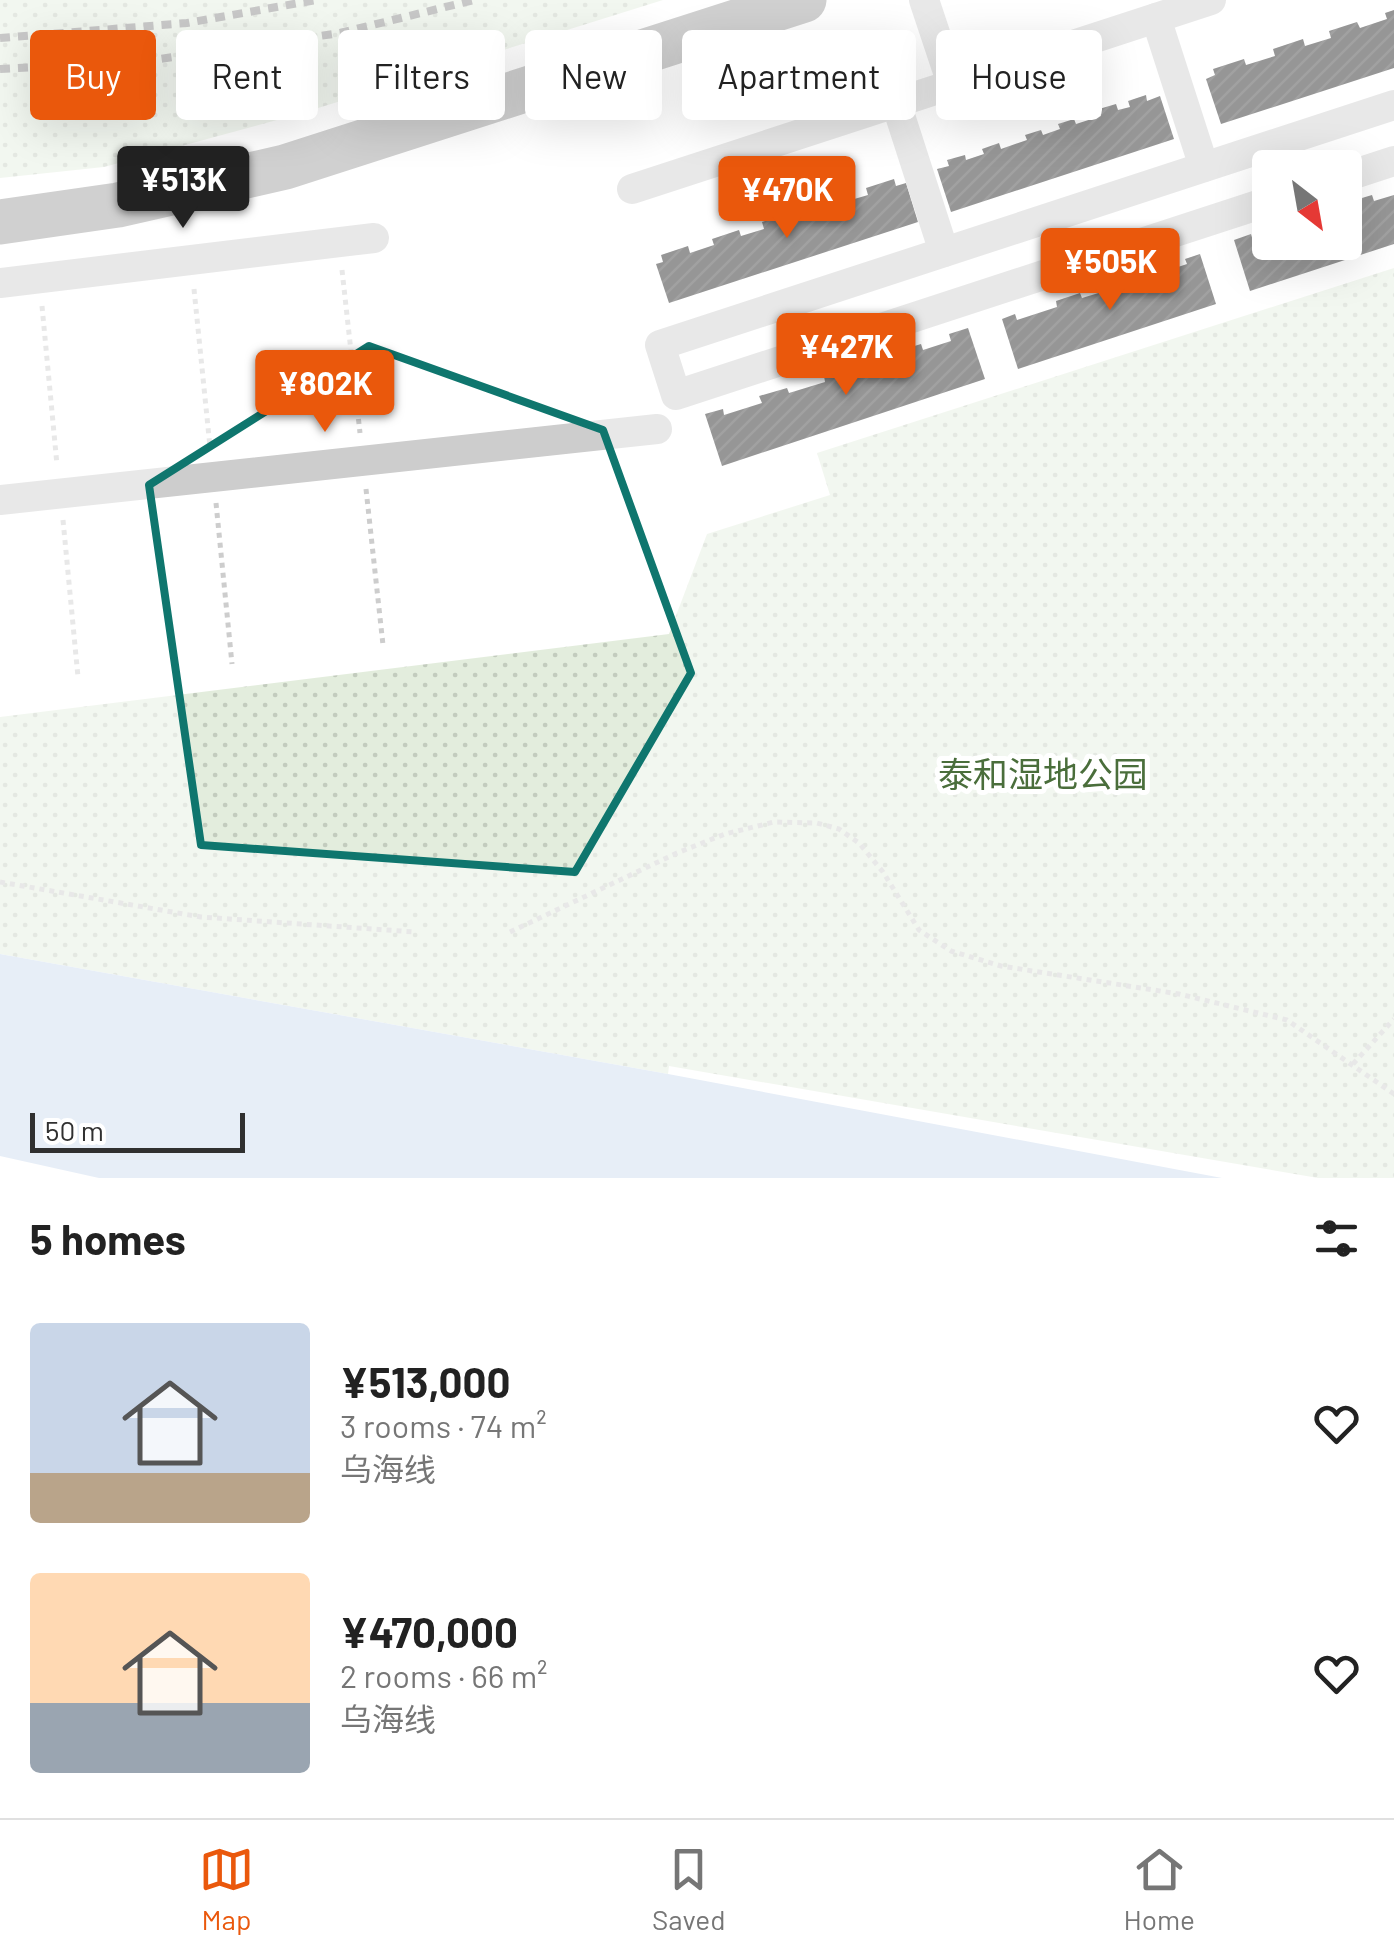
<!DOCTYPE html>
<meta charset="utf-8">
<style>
body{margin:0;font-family:Barlow,"Noto Sans SC",sans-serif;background:#f6f6f6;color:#222;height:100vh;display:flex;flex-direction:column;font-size:38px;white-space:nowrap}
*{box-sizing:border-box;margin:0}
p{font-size:32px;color:#767676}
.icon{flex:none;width:55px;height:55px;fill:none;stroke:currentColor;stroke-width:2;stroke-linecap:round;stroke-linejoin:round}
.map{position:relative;height:1178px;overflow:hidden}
.drawer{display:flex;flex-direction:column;background:#fff;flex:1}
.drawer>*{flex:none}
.guide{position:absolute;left:30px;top:30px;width:1335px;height:90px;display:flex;gap:20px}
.needle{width:65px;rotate:149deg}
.fabs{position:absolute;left:1252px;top:150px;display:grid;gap:20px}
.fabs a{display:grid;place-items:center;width:110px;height:110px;border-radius:10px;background:#fff;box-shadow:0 10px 40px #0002;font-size:50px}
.scale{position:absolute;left:30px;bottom:25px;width:215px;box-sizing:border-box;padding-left:10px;border:5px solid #303030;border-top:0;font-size:28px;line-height:35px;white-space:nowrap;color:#303030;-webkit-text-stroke:8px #fff;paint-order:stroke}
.price{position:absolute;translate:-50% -85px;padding:0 22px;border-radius:10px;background:#ea580c;color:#fff;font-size:32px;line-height:65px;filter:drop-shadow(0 2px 5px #0008)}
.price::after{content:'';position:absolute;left:50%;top:60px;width:30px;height:22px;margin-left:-15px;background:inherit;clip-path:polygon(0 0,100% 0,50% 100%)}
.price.on{background:#222;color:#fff}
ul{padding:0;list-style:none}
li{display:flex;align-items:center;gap:30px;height:250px;padding:0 30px}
li span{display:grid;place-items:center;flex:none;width:280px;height:200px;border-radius:10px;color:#555}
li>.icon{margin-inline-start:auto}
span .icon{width:120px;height:120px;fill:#fffc;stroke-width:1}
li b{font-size:42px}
h2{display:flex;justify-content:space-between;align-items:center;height:120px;padding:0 30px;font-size:42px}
.pill{padding:0 35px;border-radius:10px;background:#fff;box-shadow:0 10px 40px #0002;font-size:35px;line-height:90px}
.pill.on{background:#ea580c;color:#fff}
.menu{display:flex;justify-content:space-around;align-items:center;height:140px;border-top:2px solid #e0e0e0;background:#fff;font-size:28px;color:#767676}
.menu a{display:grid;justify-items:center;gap:5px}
.menu .on{color:#ea580c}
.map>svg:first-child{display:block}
.park{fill:url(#park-dots)}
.water{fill:#c9d9ee}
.building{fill:url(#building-hatch)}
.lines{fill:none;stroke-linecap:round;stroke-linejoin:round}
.path{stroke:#cdcdcd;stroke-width:5;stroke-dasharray:5 5;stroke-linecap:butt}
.minor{stroke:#cdcdcd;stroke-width:30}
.highway{stroke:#979797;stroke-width:45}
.rail{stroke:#858585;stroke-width:8;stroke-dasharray:10 8;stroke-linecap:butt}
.marked{fill:none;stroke:#0f766e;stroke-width:8;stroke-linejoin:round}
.labels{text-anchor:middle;stroke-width:10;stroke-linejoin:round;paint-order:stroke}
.park-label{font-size:35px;fill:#4a6e3b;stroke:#fff}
</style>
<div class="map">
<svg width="1394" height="1178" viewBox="0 0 1394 1178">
<defs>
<pattern id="park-dots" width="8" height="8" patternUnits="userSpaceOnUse" patternTransform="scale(2.5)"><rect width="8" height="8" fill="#e3eddd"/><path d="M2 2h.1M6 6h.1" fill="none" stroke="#c3ccbe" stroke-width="1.8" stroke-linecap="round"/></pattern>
<pattern id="building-hatch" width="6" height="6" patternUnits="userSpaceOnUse" patternTransform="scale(2.5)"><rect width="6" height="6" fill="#171717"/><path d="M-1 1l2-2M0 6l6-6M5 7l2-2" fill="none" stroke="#303030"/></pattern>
</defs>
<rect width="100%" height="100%" fill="#fff"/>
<g class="park">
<polygon points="0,0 663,0 299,114 104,167 0,178"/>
<polygon points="1394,268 1394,1178 1318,1178 669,1066 668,1074 0,954 0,717 669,634 707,534 830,495 817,453"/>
</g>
<polygon class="water" points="0,954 668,1074 1222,1178 99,1178 0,1156"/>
<g class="building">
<polygon points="1394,10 1394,68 1221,124 1206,79 1215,75 1213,69 1244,59 1246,65 1275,56 1273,49 1303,39 1305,46 1331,38 1329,31 1357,22 1360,28 1387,19 1385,13"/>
<polygon points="1146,95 1147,101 1160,96 1174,139 951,212 937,169 949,166 947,160 965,155 966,160 984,154 982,149 999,143 1001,149 1027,140 1025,135 1041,130 1043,135 1060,129 1058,124 1074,119 1076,124 1101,116 1099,109 1116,104 1118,110 1130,107 1128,101"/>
<polygon points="894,179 896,186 906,183 918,222 669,303 656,264 663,262 661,255 688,246 690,253 714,245 712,239 739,230 741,236 764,229 762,222 792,212 794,219 817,211 815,205 842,196 844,202 868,195 866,188"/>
<polygon points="1372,195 1374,201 1394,195 1394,244 1250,291 1234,240 1251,234 1253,241 1270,235 1270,242 1345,242 1345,203"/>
<polygon points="1200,254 1216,304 1018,369 1002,319 1015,314 1017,320 1057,307 1056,301 1080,293 1082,298 1125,285 1123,279 1149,270 1151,276 1187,264 1185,259"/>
<polygon points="968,328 985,379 722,466 705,414 723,409 724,415 762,403 759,396 787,388 789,393 825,382 824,376 857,365 859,371 890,360 888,354 921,344 923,350 951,341 949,334"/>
</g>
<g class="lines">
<g class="path">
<polyline points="342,270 360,433"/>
<polyline points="194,289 210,447"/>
<polyline points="42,306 57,465"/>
<polyline points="366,489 383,645"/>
<polyline points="216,503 232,664"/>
<polyline points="63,520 78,677"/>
<polyline points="0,882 201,917 415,932"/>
<polyline points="510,932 677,853 725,834 774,822 817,823 839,829 859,843 883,872 919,930 951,951 1001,966 1179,994 1287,1020 1394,1094"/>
<polyline points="1353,1064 1394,1019"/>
</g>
<g class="minor">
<polyline points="924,0 952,84"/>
<polyline points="1156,18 1204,167"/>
<polyline points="896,103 944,252"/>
<polyline points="1345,177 1394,161"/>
<polyline points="632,189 1211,0"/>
<polyline points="1270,201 676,395 660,345 1394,105"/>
<polyline points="0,283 374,238"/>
<polyline points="0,500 657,429"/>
</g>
<polyline class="highway" points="0,222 118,205 285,167 804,0"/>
<g class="rail">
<polyline points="0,38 187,23 316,0"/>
<polyline points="0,69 139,62 340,33 474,0"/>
</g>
</g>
<path d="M0 0H1394V1178H0ZM369 346 603 430 691 673 575 872 201 845 149 485Z" fill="#fff" fill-opacity=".55" fill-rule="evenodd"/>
<path class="marked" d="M369 346 603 430 691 673 575 872 201 845 149 485Z"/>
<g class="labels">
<g class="park-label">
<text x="1043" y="787">泰和湿地公园</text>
</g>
</g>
</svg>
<div class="fabs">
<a><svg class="needle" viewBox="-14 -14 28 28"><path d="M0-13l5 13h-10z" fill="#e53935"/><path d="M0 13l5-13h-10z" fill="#767676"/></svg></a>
</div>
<div class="scale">50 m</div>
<b class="price on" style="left:183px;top:231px">¥513K</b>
<b class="price" style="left:787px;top:241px">¥470K</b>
<b class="price" style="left:1110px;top:313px">¥505K</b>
<b class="price" style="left:846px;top:398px">¥427K</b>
<b class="price" style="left:325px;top:435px">¥802K</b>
<div class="guide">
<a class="pill on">Buy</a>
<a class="pill">Rent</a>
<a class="pill">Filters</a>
<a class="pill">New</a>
<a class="pill">Apartment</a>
<a class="pill">House</a>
</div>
</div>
<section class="drawer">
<h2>5 homes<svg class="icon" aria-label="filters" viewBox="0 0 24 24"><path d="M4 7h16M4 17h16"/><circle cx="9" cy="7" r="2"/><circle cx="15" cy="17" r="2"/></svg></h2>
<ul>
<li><span style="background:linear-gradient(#c9d6e8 75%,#b9a48a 0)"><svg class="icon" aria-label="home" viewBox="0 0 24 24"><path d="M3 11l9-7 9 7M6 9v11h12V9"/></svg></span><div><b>¥513,000</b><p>3 rooms · 74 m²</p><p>乌海线</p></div><svg class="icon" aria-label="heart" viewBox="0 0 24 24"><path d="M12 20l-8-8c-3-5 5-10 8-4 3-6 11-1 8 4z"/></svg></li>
<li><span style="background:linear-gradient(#ffd9b3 65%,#9aa5b1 0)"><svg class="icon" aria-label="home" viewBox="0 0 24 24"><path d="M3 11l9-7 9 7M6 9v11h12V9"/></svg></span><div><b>¥470,000</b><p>2 rooms · 66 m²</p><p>乌海线</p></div><svg class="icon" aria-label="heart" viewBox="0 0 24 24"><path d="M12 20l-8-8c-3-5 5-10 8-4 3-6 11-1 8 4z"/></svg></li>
</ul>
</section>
<nav class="menu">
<a class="on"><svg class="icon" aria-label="map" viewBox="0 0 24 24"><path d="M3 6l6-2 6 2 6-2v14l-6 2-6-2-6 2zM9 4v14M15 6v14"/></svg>Map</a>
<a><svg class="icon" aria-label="saved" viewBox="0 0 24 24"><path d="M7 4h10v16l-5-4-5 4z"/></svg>Saved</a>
<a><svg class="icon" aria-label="home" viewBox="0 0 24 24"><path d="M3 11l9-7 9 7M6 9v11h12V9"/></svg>Home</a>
</nav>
